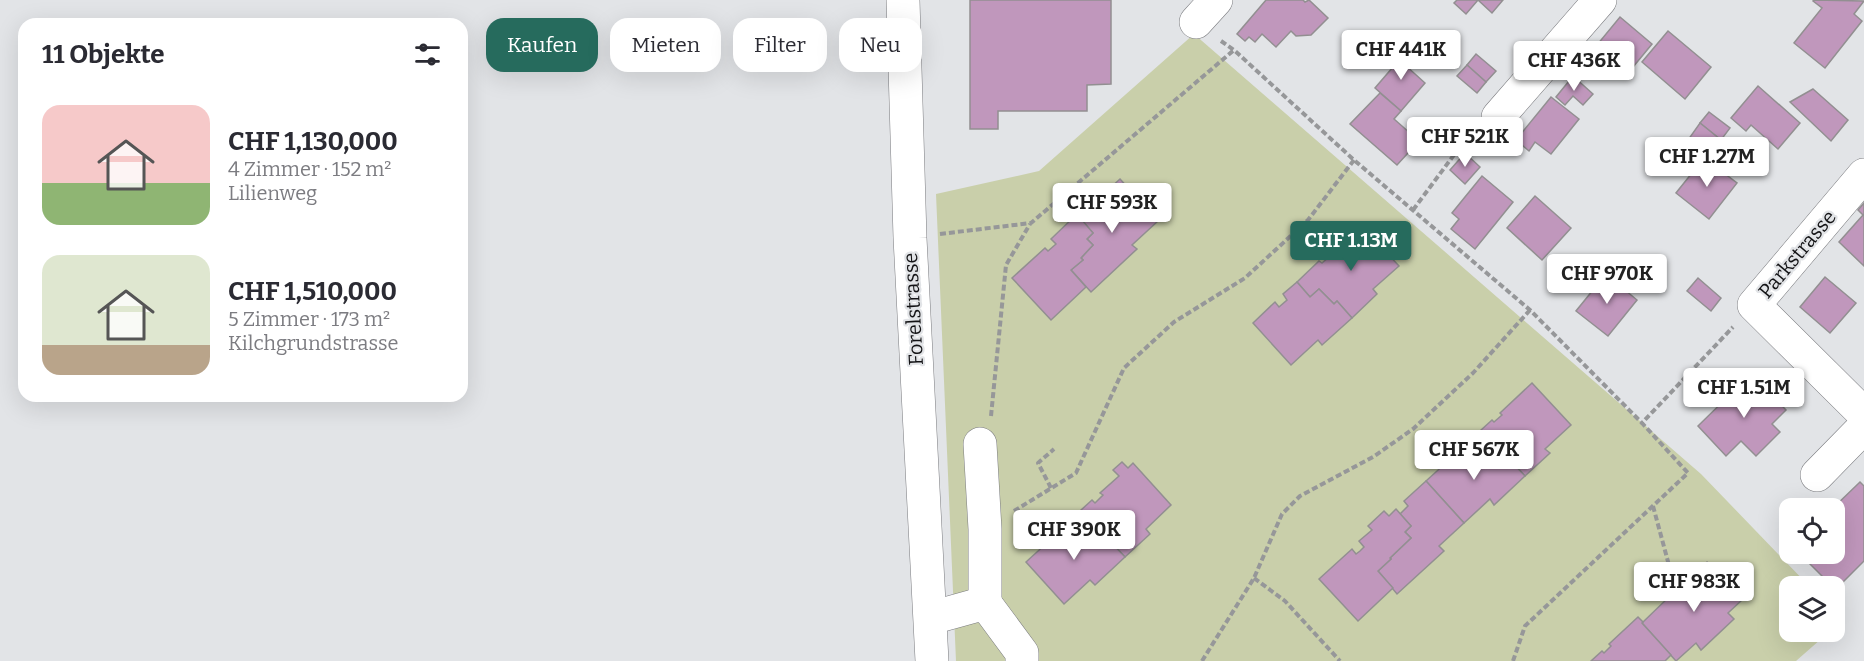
<!DOCTYPE html>
<html lang="de">
<meta charset="utf-8">
<style>
body{margin:0;font-family:Bitter,serif;background:#f7f7f7;color:#2b2b33;height:100vh;display:flex;flex-direction:column;font-size:22px;white-space:nowrap}
*{box-sizing:border-box;margin:0}
p{font-size:20px;color:#7c7c81}
.icon{flex:none;width:33px;height:33px;fill:none;stroke:currentColor;stroke-width:2;stroke-linecap:round;stroke-linejoin:round}
.map{position:relative;flex:1;overflow:hidden}
.drawer{position:absolute;left:18px;top:18px;width:450px;height:384px;display:flex;flex-direction:column;background:#fff;border-radius:18px;box-shadow:0 6px 24px #0002}
.drawer>*{flex:none}
.hud{position:absolute;left:486px;top:18px;width:570px;height:54px;display:flex;gap:12px}
.controls{position:absolute;left:1779px;top:498px;display:grid;gap:12px}
.controls a{display:grid;place-items:center;width:66px;height:66px;border-radius:12px;background:#fff;box-shadow:0 6px 24px #0002;font-size:30px}
.price{position:absolute;translate:-50% -51px;padding:0 14px;border-radius:6px;background:#fff;color:#222;font-size:20px;line-height:39px;filter:drop-shadow(0 2px 3px #0008)}
.price::after{content:'';position:absolute;left:50%;top:36px;width:18px;height:14px;margin-left:-9px;background:inherit;clip-path:polygon(0 0,100% 0,50% 100%)}
.price.on{background:#266b5d;color:#fff}
ul{padding:0;list-style:none}
li{display:flex;align-items:center;gap:18px;height:150px;padding:0 24px}
li span{display:grid;place-items:center;flex:none;width:168px;height:120px;border-radius:18px;color:#555}
li>.icon{margin-inline-start:auto}
span .icon{width:72px;height:72px;fill:#fffc;stroke-width:1}
li b{font-size:26px}
h2{display:flex;justify-content:space-between;align-items:center;height:72px;padding:0 24px;font-size:26px}
.tag{padding:0 21px;border-radius:18px;background:#fff;box-shadow:0 6px 24px #0002;font-size:21px;line-height:54px}
.tag.on{background:#266b5d;color:#fff}
.map>svg:first-child{display:block}
.green{fill:#c9cfaa}
.building{fill:#c097bc;stroke:#928f91;stroke-width:1.5}
.lines{fill:none;stroke-linecap:round;stroke-linejoin:round}
.minor-casing{stroke:#7a7b7f;stroke-width:34}
.path{stroke:#969799;stroke-width:4;stroke-dasharray:6 3;stroke-linecap:butt}
.minor{stroke:#fff;stroke-width:33}
.labels{text-anchor:middle;stroke-width:4.5;stroke-linejoin:round;paint-order:stroke}
.street-label{font-size:20px;fill:#131315;stroke:#e2e4e7}
</style>
<div class="map">
<svg width="1864" height="661" viewBox="0 0 1864 661">
<rect width="100%" height="100%" fill="#e2e4e7"/>
<polygon class="green" points="1194,34 1701,474 1809,586 1790,586 1790,632 1829,632 1796,661 956,661 936,194 1039,171"/>
<g class="building">
<polygon points="970,0 1111,0 1111,84 1087,85 1087,111 998,111 998,129 970,129"/>
<polygon points="1266,0 1303,0 1305,2 1309,0 1328,18 1311,35 1296,36 1291,31 1276,47 1262,34 1255,42 1249,37 1245,41 1237,34"/>
<polygon points="1457,0 1503,0 1492,13 1478,0 1466,14 1454,3"/>
<polygon points="1814,0 1864,1 1854,14 1862,21 1825,68 1794,43 1822,8 1813,1"/>
<polygon points="1620,17 1652,44 1624,78 1610,66 1600,78 1585,65 1594,54 1592,51"/>
<polygon points="1668,31 1711,67 1685,99 1642,62"/>
<polygon points="1407,44 1415,51 1404,64 1425,83 1401,111 1375,88 1399,60 1395,57"/>
<polygon points="1476,54 1496,71 1486,82 1467,65"/>
<polygon points="1467,65 1486,82 1477,93 1457,76"/>
<polygon points="1573,76 1593,94 1583,105 1573,96 1565,105 1556,97"/>
<polygon points="1758,86 1800,123 1778,149 1751,125 1746,131 1731,118"/>
<polygon points="1813,89 1848,120 1831,141 1790,102"/>
<polygon points="1380,93 1401,111 1394,119 1419,141 1397,165 1350,124"/>
<polygon points="1551,97 1579,119 1551,154 1535,142 1529,151 1516,140"/>
<polygon points="1709,112 1730,128 1721,140 1700,123"/>
<polygon points="1700,123 1721,140 1709,156 1688,140"/>
<polygon points="1465,153 1480,167 1465,184 1450,170"/>
<polygon points="1704,158 1737,183 1709,219 1676,193"/>
<polygon points="1482,176 1513,202 1475,249 1451,229 1459,219 1452,213"/>
<polygon points="1120,179 1158,221 1132,245 1137,249 1091,292 1071,270 1083,260 1081,258 1093,245 1087,239 1093,233 1083,222 1092,214 1087,209"/>
<polygon points="1535,196 1571,228 1542,260 1507,228"/>
<polygon points="1864,203 1864,266 1839,242 1863,215 1858,210"/>
<polygon points="1077,214 1093,233 1087,239 1093,245 1081,258 1083,260 1071,270 1086,287 1051,320 1012,278 1045,248 1048,251 1056,244 1051,239"/>
<polygon points="1360,224 1399,266 1373,289 1377,294 1352,318 1337,301 1334,304 1319,289 1310,297 1297,282 1319,261 1322,263 1330,256 1328,254"/>
<polygon points="1606,274 1637,300 1608,336 1576,311"/>
<polygon points="1825,277 1856,303 1830,333 1800,307"/>
<polygon points="1698,278 1721,298 1711,311 1687,291"/>
<polygon points="1297,282 1310,297 1319,289 1334,304 1337,301 1352,318 1322,345 1318,340 1291,365 1253,323 1275,302 1279,307 1287,300 1283,294"/>
<polygon points="1751,374 1786,410 1772,424 1780,432 1756,456 1741,441 1726,456 1698,426"/>
<polygon points="1532,383 1571,425 1545,449 1550,453 1525,476 1510,460 1506,463 1492,448 1483,456 1469,441 1492,420 1494,422 1502,415 1500,413"/>
<polygon points="1469,441 1483,456 1492,448 1506,463 1510,460 1525,476 1494,505 1490,499 1464,523 1426,481 1448,461 1452,466 1460,458 1455,453"/>
<polygon points="1122,462 1128,468 1133,463 1171,505 1146,529 1150,534 1125,557 1109,540 1106,543 1092,527 1083,536 1069,521 1092,500 1095,503 1103,495 1100,493 1119,476 1113,470"/>
<polygon points="1426,481 1464,523 1439,546 1444,551 1397,594 1378,571 1391,559 1390,558 1411,538 1405,532 1411,526 1400,514 1408,506 1404,501"/>
<polygon points="1860,482 1864,486 1864,561 1835,590 1834,586 1832,586 1800,554 1834,554 1833,508"/>
<polygon points="1396,509 1411,526 1405,532 1411,538 1390,558 1391,559 1378,571 1393,588 1358,621 1319,579 1352,549 1356,554 1360,551 1364,547 1359,541 1372,530 1368,526 1384,511 1389,516"/>
<polygon points="1069,521 1083,536 1092,527 1106,543 1109,540 1125,557 1095,585 1090,580 1064,604 1026,562 1049,541 1053,546 1060,539 1056,534"/>
<polygon points="1707,562 1742,600 1728,613 1734,619 1701,650 1696,643 1676,661 1642,623 1671,595 1674,598 1681,592 1678,589"/>
<polygon points="1638,617 1643,622 1642,623 1671,655 1665,661 1591,661 1602,651 1604,653 1611,646 1609,644"/>
</g>
<g class="lines">
<g class="minor-casing">
<g id="minor">
<polyline points="903,0 910,238 932,661"/>
<polyline points="1196,22 1216,0"/>
<polyline points="1498,117 1600,0"/>
<polyline points="1864,175 1754,305 1864,414"/>
<polyline points="980,444 985,529 985,603"/>
<polyline points="1817,475 1864,427"/>
<polyline points="931,618 985,603 1022,653 1022,661"/>
</g>
</g>
<g class="path">
<polyline points="1221,41 1234,50 1354,160 1530,310 1642,423"/>
<polyline points="1413,210 1471,132"/>
<polyline points="940,234 1031,223 1234,50"/>
<polyline points="991,416 1006,265 1030,224"/>
<polyline points="1051,488 1038,463 1054,449"/>
<polyline points="1653,506 1677,595"/>
<polyline points="1014,511 1076,473 1124,368 1174,322 1245,278 1308,220 1354,160"/>
<polyline points="1254,578 1285,601 1340,661"/>
<polyline points="1202,661 1254,578 1282,514 1300,496 1373,457 1413,429 1473,373 1530,310"/>
<polyline points="1513,661 1525,626 1688,473 1642,423 1733,327"/>
</g>
<use href="#minor" class="minor"/>
</g>
<g class="labels">
<g class="street-label">
<text transform="translate(1797 254) rotate(-50)" y="7">Parkstrasse</text>
<text transform="translate(913 309) rotate(-93)" y="7">Forelstrasse</text>
</g>
</g>
</svg>
<div class="controls">
<a><svg class="icon" aria-label="locate" viewBox="0 0 24 24"><circle cx="12" cy="12" r="6"/><path d="M12 2v4M12 18v4M2 12h4M18 12h4"/></svg></a>
<a><svg class="icon" aria-label="layers" viewBox="0 0 24 24"><path d="M12 4l9 5-9 5-9-5zM3 14l9 5 9-5"/></svg></a>
</div>
<b class="price" style="left:1401px;top:81px">CHF 441K</b>
<b class="price" style="left:1574px;top:92px">CHF 436K</b>
<b class="price" style="left:1465px;top:168px">CHF 521K</b>
<b class="price" style="left:1707px;top:188px">CHF 1.27M</b>
<b class="price" style="left:1112px;top:234px">CHF 593K</b>
<b class="price on" style="left:1351px;top:272px">CHF 1.13M</b>
<b class="price" style="left:1607px;top:305px">CHF 970K</b>
<b class="price" style="left:1744px;top:419px">CHF 1.51M</b>
<b class="price" style="left:1474px;top:481px">CHF 567K</b>
<b class="price" style="left:1074px;top:561px">CHF 390K</b>
<b class="price" style="left:1694px;top:613px">CHF 983K</b>
<div class="hud">
<a class="tag on">Kaufen</a>
<a class="tag">Mieten</a>
<a class="tag">Filter</a>
<a class="tag">Neu</a>
</div>
<section class="drawer">
<h2>11 Objekte<svg class="icon" aria-label="filters" viewBox="0 0 24 24"><path d="M4 7h16M4 17h16"/><circle cx="9" cy="7" r="2"/><circle cx="15" cy="17" r="2"/></svg></h2>
<ul>
<li><span style="background:linear-gradient(#f6c9c9 65%,#8fb573 0)"><svg class="icon" aria-label="home" viewBox="0 0 24 24"><path d="M3 11l9-7 9 7M6 9v11h12V9"/></svg></span><div><b>CHF 1,130,000</b><p>4 Zimmer · 152 m²</p><p>Lilienweg</p></div></li>
<li><span style="background:linear-gradient(#dfe7d0 75%,#b9a48a 0)"><svg class="icon" aria-label="home" viewBox="0 0 24 24"><path d="M3 11l9-7 9 7M6 9v11h12V9"/></svg></span><div><b>CHF 1,510,000</b><p>5 Zimmer · 173 m²</p><p>Kilchgrundstrasse</p></div></li>
</ul>
</section>
</div>
